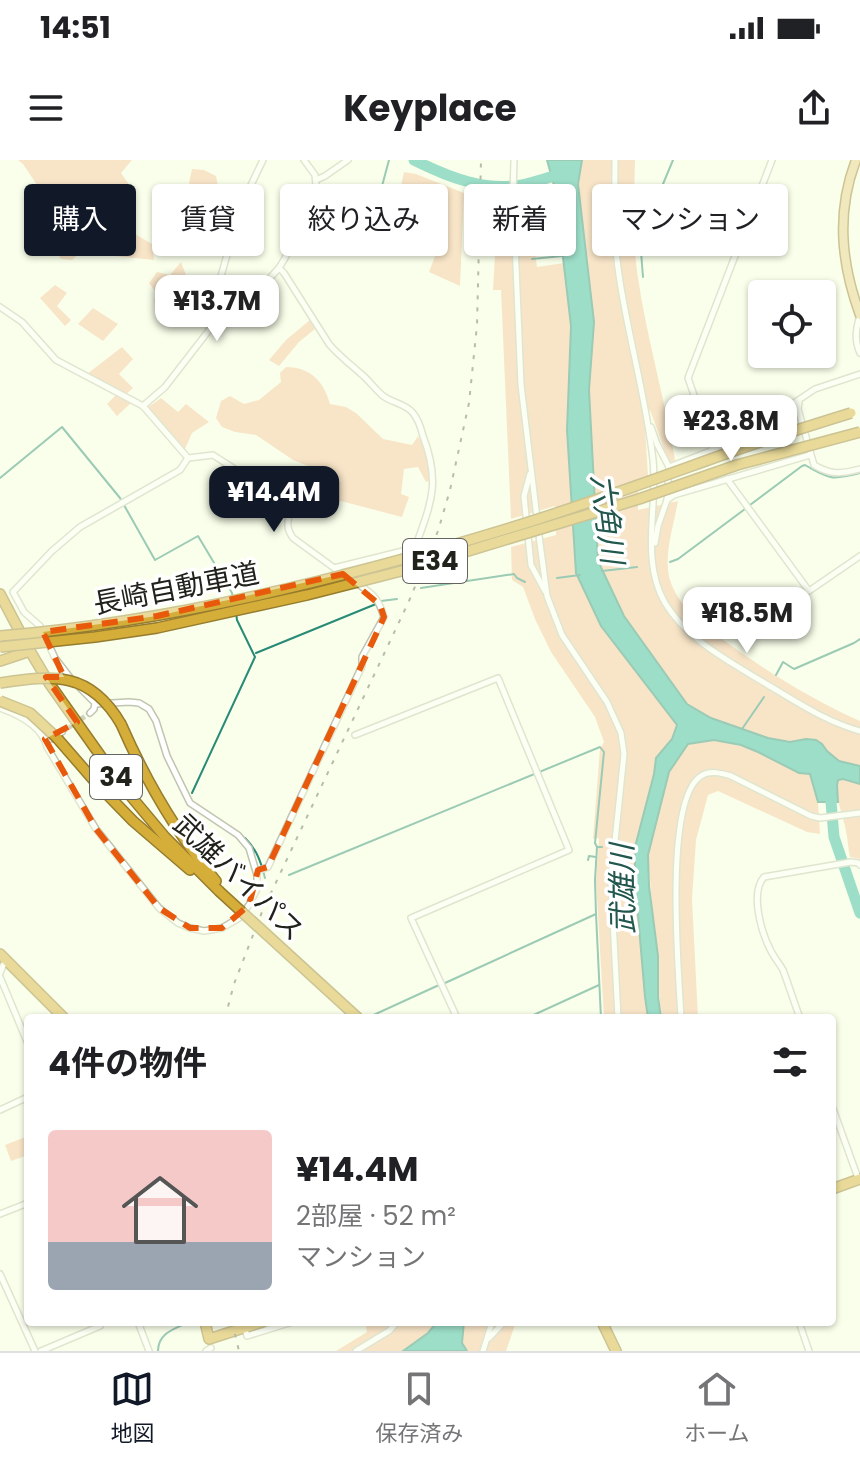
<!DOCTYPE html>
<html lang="ja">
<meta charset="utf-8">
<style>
body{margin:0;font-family:Poppins,"Noto Sans JP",sans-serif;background:#f2f2f2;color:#202124;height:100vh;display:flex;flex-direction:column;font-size:30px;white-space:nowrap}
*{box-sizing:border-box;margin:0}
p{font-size:26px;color:#757577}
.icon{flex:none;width:44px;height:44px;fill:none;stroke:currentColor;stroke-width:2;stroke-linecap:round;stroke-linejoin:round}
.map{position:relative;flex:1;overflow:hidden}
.sheet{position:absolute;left:24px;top:854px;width:812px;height:312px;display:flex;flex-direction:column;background:#fff;border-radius:8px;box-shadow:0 2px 6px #0004}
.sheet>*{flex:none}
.guide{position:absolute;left:24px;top:24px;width:812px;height:72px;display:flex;gap:16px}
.tools{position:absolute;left:748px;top:120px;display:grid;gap:16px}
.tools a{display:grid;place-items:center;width:88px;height:88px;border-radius:8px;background:#fff;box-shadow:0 2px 6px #0004;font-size:40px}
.price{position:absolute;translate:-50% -68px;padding:0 18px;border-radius:16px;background:#fff;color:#222;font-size:26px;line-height:52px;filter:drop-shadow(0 2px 4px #0008)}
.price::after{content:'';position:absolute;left:50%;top:48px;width:24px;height:18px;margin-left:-12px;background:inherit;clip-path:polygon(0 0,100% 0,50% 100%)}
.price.selected{background:#111827;color:#fff}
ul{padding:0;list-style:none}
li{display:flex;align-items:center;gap:24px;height:200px;padding:0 24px}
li+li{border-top:2px solid #e0e0e0}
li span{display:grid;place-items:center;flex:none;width:224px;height:160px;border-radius:8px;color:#555}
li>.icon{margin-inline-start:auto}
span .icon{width:96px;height:96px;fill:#fffc;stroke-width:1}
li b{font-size:34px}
h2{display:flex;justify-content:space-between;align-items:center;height:96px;padding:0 24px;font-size:34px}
.tag{padding:0 28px;border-radius:8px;background:#fff;box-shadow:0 2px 6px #0004;font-size:28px;line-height:72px}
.tag.selected{background:#111827;color:#fff}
.status{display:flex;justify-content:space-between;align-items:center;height:56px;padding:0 40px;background:#fff;direction:ltr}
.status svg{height:22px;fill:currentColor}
header{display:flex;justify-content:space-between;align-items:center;height:104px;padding:0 24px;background:#fff;font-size:36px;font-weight:700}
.tab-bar{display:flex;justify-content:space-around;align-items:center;height:112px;border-top:2px solid #e0e0e0;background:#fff;font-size:22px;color:#757577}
.tab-bar a{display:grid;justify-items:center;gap:4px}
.tab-bar .selected{color:#111827}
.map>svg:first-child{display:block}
.green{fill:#f5c6a1}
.water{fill:#2bb79f;stroke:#288a77;stroke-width:2}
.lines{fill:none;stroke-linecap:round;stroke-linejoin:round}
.stream{stroke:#288a77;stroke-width:2}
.river{stroke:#2bb79f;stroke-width:11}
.street-tunnel{stroke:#ced3c1;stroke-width:5;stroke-dasharray:5 2.5;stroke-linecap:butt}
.street-casing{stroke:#c0c5b1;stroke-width:8}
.primary-casing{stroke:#967c2e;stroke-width:11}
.highway-casing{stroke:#967c2e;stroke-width:12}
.street{stroke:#fff;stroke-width:5}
.primary{stroke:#e6ce88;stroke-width:8}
.highway{stroke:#d5ad39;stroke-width:9}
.rail{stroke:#686b5f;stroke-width:2;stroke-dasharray:4 8;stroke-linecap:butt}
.highway-bridge-casing{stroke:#967c2e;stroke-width:12;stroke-linecap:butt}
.highway-bridge{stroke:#d5ad39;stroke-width:9}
.marked{fill:none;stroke:#e8590c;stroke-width:6;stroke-dasharray:16 10;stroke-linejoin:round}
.labels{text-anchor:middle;stroke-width:7;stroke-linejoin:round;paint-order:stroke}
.shield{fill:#fff;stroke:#63645f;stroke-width:2}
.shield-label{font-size:26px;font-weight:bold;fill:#20221b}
.street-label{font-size:28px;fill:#20221b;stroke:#fff}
.water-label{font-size:30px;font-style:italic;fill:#21574c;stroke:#fff}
</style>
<div class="status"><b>14:51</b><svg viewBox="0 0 49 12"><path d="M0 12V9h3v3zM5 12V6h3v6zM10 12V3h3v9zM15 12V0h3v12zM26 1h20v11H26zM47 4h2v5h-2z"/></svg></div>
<header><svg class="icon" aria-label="menu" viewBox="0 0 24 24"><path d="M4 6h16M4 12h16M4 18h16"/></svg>Keyplace<svg class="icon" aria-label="share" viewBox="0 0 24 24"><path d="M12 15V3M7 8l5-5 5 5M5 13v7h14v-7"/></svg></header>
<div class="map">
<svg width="860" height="1191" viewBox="0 0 860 1191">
<rect width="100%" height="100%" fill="#f9ffea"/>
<g class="green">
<polygon points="18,0 132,0 121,13 135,33 127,45 136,59 135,74 152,84 154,100 114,96 102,84 89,85 72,100 61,99 54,88 60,71 33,68 32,50 38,35 37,25 23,4"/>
<path d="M582 0H635C634 39 632 79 638 118 647 179 665 239 675 300L669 303 650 250 644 252 648 316 638 319V350L678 341C674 365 663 395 670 420 673 430 679 439 685 447 695 460 710 470 722 479 766 511 811 539 860 561V606L839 601 827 591 822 584 806 579 790 582 768 578 711 558 687 543 624 456 598 401 589 230 594 162 578 24Z"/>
<polygon points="192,9 204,10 216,16 220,35 210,65 197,78 194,54 200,35 189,23"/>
<polygon points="404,12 416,14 464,33 460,126 429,112 442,78 425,57 397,43"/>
<polygon points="555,29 562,87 535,92 537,107 564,103 571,166 567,270 576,413 601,466 677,565 672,579 656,598 654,614 635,687 635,720 645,837 648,858 604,858 596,721 599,678 593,679 600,589 604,582 595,557 551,492 535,459 523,427 512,420 511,387 556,375 555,346 511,359 501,130 493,130 498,42 531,40"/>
<polygon points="181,102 190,126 199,123 218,134 223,121 247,131 225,145 211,137 206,144 185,134 167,155 156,150 154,140 157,134 149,123 157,112 170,115"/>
<polygon points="55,125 67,133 57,146 71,160 65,166 40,138"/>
<polygon points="93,148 118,164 103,181 78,164"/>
<polygon points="310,160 315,169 299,182 279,206 269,200 286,180"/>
<polygon points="122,187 133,199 119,214 133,228 122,238 131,243 117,256 107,244 120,231 87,214"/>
<path d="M286 207C311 207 324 222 330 244L346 247 356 253 383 279 412 285 418 276 427 291 431 320 426 322 418 307 404 309 401 334 409 337 402 357 337 340 324 350 314 343 330 323 313 308 293 300 256 275 235 272 222 267 216 258 221 241 230 236 244 244 259 240 281 222 280 213Z"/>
<polygon points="161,238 178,252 186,244 209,262 192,273 185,289 147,248"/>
<path d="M714 580C729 583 743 586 757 592 775 599 791 611 810 614L818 642 820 674 807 672 718 631 708 635 696 680 692 739 698 858H661L648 695 669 611 688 584Z"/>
<path d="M843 619 860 624V699L850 697C848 689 848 680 846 671 843 654 834 637 838 620Z"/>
<polygon points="28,976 28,995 11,1001 5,985"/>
<polygon points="365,1162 437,1162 428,1173 403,1191 336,1191 367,1172"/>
<polygon points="464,1162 516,1162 506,1191 467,1191 462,1183"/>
</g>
<g class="water">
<polygon points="547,0 582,0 578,24 594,162 589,230 598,401 624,456 687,544 711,558 768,578 790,582 806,579 816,580 822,584 827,591 839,601 860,606 860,624 843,619 838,620 837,625 838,642 818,642 810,614 799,613 758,592 741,585 714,580 688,584 669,612 648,695 649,726 658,796 658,837 661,858 648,858 645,837 635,720 635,687 654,614 656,598 672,579 677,565 601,466 576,413 567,270 571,166 555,29"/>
<polygon points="437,1162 464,1162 462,1183 467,1191 403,1191 428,1173"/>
</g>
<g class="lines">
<g class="stream">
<polyline points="379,42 381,44 379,59 390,66"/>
<path d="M387 72C370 64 370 60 374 42L378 41 389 0"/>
<polyline points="532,99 562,96"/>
<polyline points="643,117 640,79 673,0"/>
<polyline points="0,318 62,267 120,338 155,400 198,376 232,433 233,439"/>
<path d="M750 345 802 306 805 305C830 320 833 320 860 313"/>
<polyline points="670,402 678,399 745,349"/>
<polyline points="602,411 637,407"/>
<polyline points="557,418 580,415"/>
<polyline points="421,428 514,414 517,418 525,422"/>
<polyline points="381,441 397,439"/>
<polyline points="256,493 376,444"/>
<polyline points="776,515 783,502 794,509 854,483 860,479"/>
<polyline points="742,569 764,537"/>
<polyline points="192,633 255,497 237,460 236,453"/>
<path d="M245 678C257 690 261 702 265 718"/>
<polyline points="625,690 636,689"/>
<polyline points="588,700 589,696 596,697"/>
<polyline points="289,715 600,587 604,592 595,683 597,687"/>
<polyline points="857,744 860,743"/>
<polyline points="445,823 596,754"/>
<polyline points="367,858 439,825"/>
<polyline points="527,858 599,825"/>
<polyline points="601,858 596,754 595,720 597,687 602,687"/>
<path d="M158 1191C158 1173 174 1169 189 1162"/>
</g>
<g class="river">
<path d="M414 0C448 17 487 33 526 24 538 21 551 17 563 13"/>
<polyline points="830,630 834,677 860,753"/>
</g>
<polyline class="street-tunnel" points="62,572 90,553"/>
<g class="street-casing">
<g id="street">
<polyline points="514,0 513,35 521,225 537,358"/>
<path d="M615 0C615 38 613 77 619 115 628 177 646 237 653 300 658 347 640 400 665 443 688 481 732 503 768 525 798 543 827 562 860 571"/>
<polyline points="772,0 688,218 713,290 740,279 815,229 860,214"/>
<polyline points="316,20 325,16 348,0"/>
<path d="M279 108 284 113 329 184C338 195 349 203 360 213 368 219 374 228 382 235 391 243 405 243 413 253 418 259 421 268 423 276 441 323 431 343 415 388L334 408"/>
<polyline points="0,147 22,162 56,200 143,246 188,298"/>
<path d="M860 155C856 169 854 180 860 193"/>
<polyline points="215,162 211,157 208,148 218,127 240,48 263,0"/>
<path d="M799 242 798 249 814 305C831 315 841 314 860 309"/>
<polyline points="143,246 165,227 227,147 269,119 279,108 285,98 316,25 315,15 304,0"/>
<polyline points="651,267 657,284 669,307 667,340 658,366 655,383"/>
<polyline points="669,307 713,290"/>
<polyline points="530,314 524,336 531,405 545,431"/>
<polyline points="727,319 809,431 860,396"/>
<polyline points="667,340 674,335 810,295"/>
<polyline points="538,368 547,436 562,475 607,542 621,573 624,594 611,720 618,858"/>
<path d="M72 520 55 498 40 466 24 452 13 432 52 391 80 367 180 310 188 298 213 295 289 344C291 359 283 364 293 378L341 413"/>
<polyline points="79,527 95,543 94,549 90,553"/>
<path d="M0 548C20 555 42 566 47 587L96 669 159 748 178 763 190 768 204 771 222 768 239 758 249 745 257 729V715L249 688 238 675 190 643 167 596 156 561 149 549 139 543 129 542 96 544"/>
<polyline points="355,575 498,518 569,690 411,758 457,858"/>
<polyline points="45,579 51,579 62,572"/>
<path d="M257 711 268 707 362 506V497L384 457C378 437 373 434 356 423"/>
<polyline points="0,813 5,801"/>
<polyline points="0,817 28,884"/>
<path d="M681 858C679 814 663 640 701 616 710 610 721 613 731 616L811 656 820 658 860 653"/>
<path d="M800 858C794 842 789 826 783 810 779 803 773 796 770 789 761 771 750 733 764 717L851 702 858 703 860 705"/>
<polyline points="832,946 858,1018"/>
<polyline points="0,950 28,937"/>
<polyline points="0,1054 28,1043"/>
<polyline points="0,1114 35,1191"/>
<polyline points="138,1162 149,1191"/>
<polyline points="799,1162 809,1191"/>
<polyline points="245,1169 247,1176 292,1162"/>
<polyline points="489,1178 504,1162"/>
<polyline points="41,1191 100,1166"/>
<polyline points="206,1191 211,1188"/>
<polyline points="356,1191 389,1171 397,1162"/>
<polyline points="483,1191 492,1162"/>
</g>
</g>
<g class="primary-casing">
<path id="primary" d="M856 0C836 52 841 103 860 155"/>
</g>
<g class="highway-casing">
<g id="highway">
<polyline points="0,434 30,491 49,523 119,622 165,677 219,731"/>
<polyline points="0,501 30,491"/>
<path d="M121 564C146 621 176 673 216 721"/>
<polyline points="57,578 97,624 133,661 190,710"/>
<polyline points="0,794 64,858"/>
<polyline points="832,1029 860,1019"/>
<polyline points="205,1162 209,1179 262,1162"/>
<polyline points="602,1162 616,1191"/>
</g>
</g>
<use href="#street" class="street"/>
<use href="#primary" class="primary"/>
<use href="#highway" class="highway"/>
<g class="rail">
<polyline points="225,858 234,824 262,752 409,441 438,371 450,330 469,243 477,165 481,0"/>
<polyline points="232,1162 239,1191"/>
</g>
<g class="highway-bridge-casing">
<g id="highway-bridge">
<path d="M0 476C175 461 346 418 513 367 585 345 655 319 725 294 767 279 809 266 851 253"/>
<polyline points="0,487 95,477 157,468 307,435 409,409 639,339 737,305 860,272"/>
<path d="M0 523C54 515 90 511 121 564"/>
<polyline points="0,541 30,553 57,578"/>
<polyline points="219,731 358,858"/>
</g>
</g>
<use href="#highway-bridge" class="highway-bridge"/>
</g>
<path d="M0 0H860V1191H0ZM343 414 380 445 384 457 268 707 258 710 249 745 222 768H190L159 748 96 669 45 579 77 562 46 517H64L43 472 157 456Z" fill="#f9ffea" fill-opacity=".55" fill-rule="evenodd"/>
<path class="marked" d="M343 414 380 445 384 457 268 707 258 710 249 745 222 768H190L159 748 96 669 45 579 77 562 46 517H64L43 472 157 456Z"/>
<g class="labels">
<g class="shield">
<rect x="403" y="379" width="64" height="44" rx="6"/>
<rect x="90" y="595" width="52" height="44" rx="6"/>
</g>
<g class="shield-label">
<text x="435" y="410">E34</text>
<text x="116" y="626">34</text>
</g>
<g class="street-label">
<text transform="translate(176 428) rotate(-11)" y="10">長崎自動車道</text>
<text transform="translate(239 717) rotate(44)" y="10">武雄バイパス</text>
</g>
<g class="water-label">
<text transform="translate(607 359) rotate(83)" y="10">六角川</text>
<text transform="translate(623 729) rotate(-91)" y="10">武雄川</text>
</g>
</g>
</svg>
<div class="tools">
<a><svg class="icon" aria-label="locate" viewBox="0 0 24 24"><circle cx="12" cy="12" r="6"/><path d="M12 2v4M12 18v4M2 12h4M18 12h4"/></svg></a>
</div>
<b class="price" style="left:217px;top:183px">¥13.7M</b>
<b class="price" style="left:731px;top:303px">¥23.8M</b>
<b class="price selected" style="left:274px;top:374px">¥14.4M</b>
<b class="price" style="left:747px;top:495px">¥18.5M</b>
<div class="guide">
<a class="tag selected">購入</a>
<a class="tag">賃貸</a>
<a class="tag">絞り込み</a>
<a class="tag">新着</a>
<a class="tag">マンション</a>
</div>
<section class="sheet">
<h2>4件の物件<svg class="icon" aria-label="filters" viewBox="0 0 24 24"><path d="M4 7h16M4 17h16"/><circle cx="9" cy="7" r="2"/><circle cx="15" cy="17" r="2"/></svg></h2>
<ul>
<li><span style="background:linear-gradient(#f6c9c9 70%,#9aa5b1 0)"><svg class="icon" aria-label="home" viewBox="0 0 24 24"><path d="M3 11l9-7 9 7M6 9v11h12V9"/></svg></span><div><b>¥14.4M</b><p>2部屋 · 52 m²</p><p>マンション</p></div></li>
</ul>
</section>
</div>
<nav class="tab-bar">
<a class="selected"><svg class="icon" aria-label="map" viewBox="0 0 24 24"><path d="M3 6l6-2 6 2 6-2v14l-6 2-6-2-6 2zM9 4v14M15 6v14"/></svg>地図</a>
<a><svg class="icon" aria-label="saved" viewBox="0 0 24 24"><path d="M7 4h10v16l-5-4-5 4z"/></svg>保存済み</a>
<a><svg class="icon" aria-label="home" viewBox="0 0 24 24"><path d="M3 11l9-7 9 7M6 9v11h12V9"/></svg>ホーム</a>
</nav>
